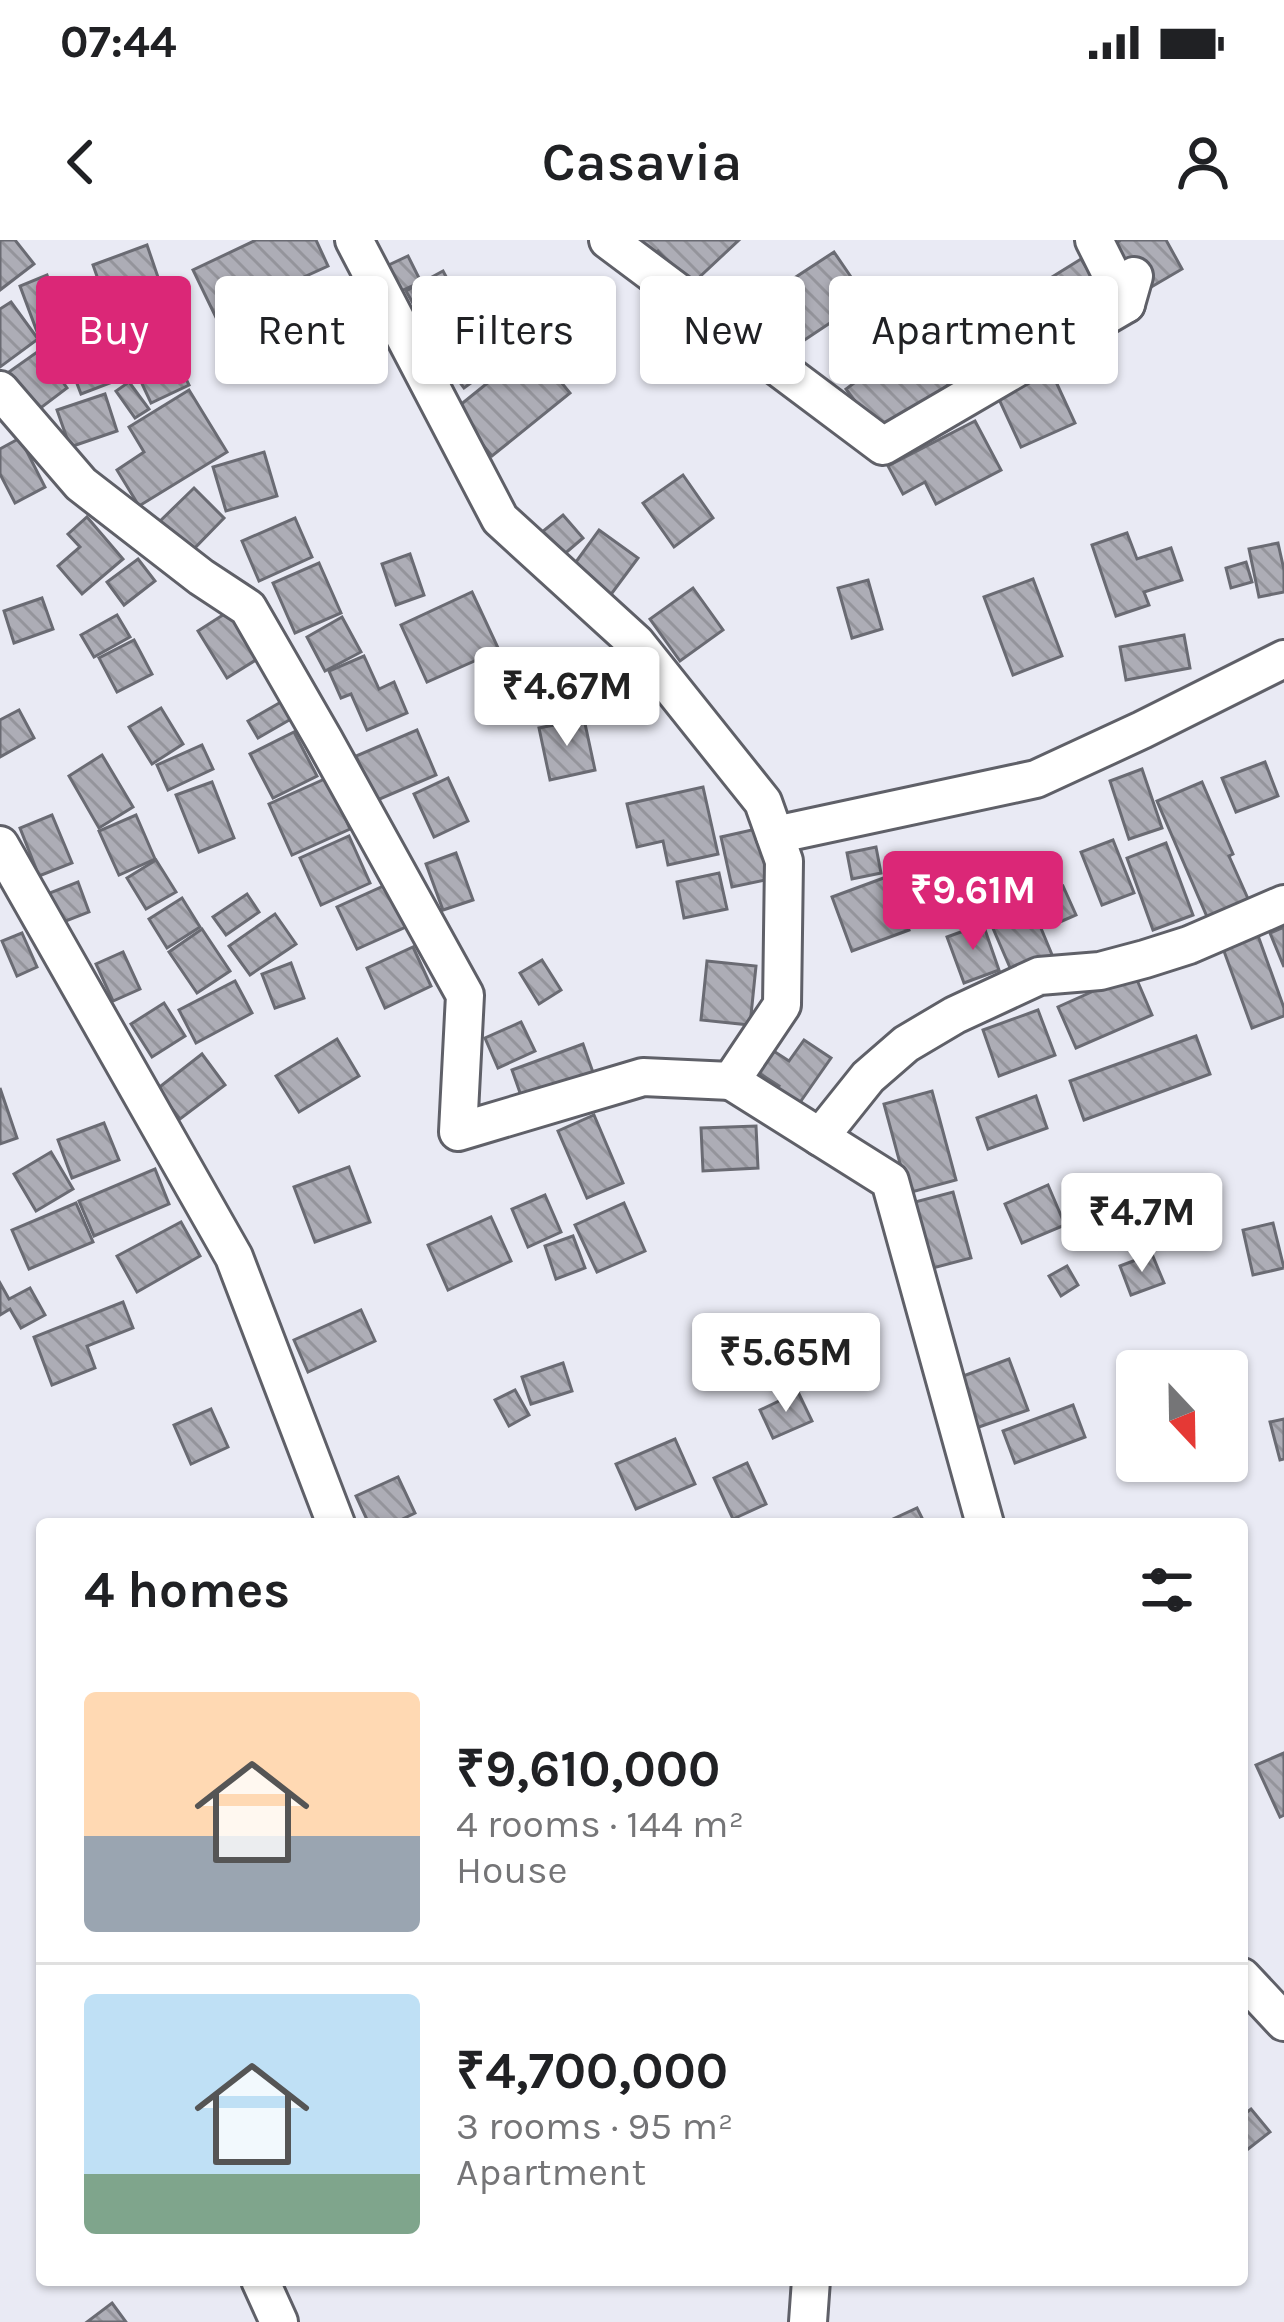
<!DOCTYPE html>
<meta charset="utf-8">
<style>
body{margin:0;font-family:Karla,sans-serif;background:#f2f2f2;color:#202124;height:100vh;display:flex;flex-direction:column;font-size:45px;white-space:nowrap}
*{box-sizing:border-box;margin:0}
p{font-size:39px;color:#757577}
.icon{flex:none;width:66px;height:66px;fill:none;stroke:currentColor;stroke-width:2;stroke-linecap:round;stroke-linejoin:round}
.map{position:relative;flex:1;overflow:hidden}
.sheet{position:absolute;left:36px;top:1278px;width:1212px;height:768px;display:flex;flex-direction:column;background:#fff;border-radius:12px;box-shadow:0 3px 9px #0004}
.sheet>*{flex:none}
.guide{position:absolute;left:36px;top:36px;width:1212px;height:108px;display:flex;gap:24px}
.needle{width:78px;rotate:158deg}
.buttons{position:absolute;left:1116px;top:1110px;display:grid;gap:24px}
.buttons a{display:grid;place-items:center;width:132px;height:132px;border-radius:12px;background:#fff;box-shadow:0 3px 9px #0004;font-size:60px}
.price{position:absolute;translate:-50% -102px;padding:0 27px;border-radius:12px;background:#fff;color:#222;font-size:39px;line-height:78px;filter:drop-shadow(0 3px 6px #0008)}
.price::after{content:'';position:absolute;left:50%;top:72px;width:36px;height:27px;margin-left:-18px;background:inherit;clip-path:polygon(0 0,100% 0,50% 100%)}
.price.current{background:#db2777;color:#fff}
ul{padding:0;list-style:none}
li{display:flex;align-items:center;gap:36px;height:300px;padding:0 48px}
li+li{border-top:3px solid #e0e0e0}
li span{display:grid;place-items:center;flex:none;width:336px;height:240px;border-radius:12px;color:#555}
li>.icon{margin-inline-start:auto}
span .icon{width:144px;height:144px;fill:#fffc;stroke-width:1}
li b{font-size:51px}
h2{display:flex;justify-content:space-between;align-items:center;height:144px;padding:0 48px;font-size:51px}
.pill{padding:0 42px;border-radius:12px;background:#fff;box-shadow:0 3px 9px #0004;font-size:42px;line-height:108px}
.pill.current{background:#db2777;color:#fff}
.status{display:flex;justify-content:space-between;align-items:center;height:84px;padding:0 60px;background:#fff;direction:ltr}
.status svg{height:33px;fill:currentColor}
header{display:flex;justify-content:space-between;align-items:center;height:156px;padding:0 48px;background:#fff;font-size:54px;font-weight:600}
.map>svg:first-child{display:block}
.building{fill:url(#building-back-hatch);stroke:#6a6b73;stroke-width:3}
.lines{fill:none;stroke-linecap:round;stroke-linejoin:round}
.minor-casing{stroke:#5f6068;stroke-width:42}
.minor{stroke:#fff;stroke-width:36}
</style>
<div class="status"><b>07:44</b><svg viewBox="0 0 49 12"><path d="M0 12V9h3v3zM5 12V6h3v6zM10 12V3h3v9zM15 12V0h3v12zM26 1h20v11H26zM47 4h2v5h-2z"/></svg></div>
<header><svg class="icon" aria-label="back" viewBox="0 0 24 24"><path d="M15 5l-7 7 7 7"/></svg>Casavia<svg class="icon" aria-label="person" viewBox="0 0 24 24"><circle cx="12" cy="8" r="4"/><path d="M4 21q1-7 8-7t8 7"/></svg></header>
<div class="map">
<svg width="1284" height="2082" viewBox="0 0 1284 2082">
<defs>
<pattern id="building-back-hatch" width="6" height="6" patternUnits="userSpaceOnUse" patternTransform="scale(3)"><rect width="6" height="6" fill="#adadb6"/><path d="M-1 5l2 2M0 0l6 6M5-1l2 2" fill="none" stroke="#94949b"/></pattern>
</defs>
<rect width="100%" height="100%" fill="#e9eaf4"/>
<g class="building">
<polygon points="0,0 15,0 34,24 0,50"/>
<polygon points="256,0 316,0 328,26 269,53 278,71 225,96 193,30"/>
<polygon points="638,0 739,0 691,45 658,11 652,16"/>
<polygon points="1121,0 1166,0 1182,29 1141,53 1113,5"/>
<polygon points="147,5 160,43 106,62 93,25"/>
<polygon points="834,12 866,59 782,115 750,67"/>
<polygon points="408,16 421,42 387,57 376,31"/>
<polygon points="1081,19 1109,64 1051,100 1023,55"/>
<polygon points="443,31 463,68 427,88 406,51"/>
<polygon points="47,35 66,88 39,97 20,46"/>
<polygon points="78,52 86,76 68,82 60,59"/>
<polygon points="1017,58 1045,101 1004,128 975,86"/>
<polygon points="11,62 38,99 0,127 0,69"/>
<polygon points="955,68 989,115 880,195 846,149"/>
<polygon points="147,70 163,117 117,133 101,86"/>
<polygon points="97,85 118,140 81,154 60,99"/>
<polygon points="490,101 503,120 464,148 450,129"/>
<polygon points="532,107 570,153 492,216 454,170"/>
<polygon points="40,110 67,148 34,173 6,134"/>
<polygon points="175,116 189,145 151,163 137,133"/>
<polygon points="1051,131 1075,183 1021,207 997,155"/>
<polygon points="129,142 149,169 135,178 116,151"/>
<polygon points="189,150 227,212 139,266 117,230 144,212 129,187"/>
<polygon points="105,154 117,191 70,207 57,170"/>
<polygon points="975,181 1001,230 936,264 925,242 903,254 888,226"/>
<polygon points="20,198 45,247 15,263 0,234 0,209"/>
<polygon points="264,212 277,256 226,271 213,227"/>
<polygon points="683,235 713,278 674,307 643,263"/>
<polygon points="194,248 224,278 185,318 154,287"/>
<polygon points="563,275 583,298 547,329 526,305"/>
<polygon points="87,277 123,319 82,354 58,326 80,307 68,294"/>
<polygon points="295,278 312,317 259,341 242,301"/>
<polygon points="599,290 638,318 598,372 560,344"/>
<polygon points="1127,293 1137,319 1171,308 1182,340 1144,352 1149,365 1116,376 1092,305"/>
<polygon points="1278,303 1284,330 1284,352 1259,357 1249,309"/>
<polygon points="410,314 424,355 396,365 382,324"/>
<polygon points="138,319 155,341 124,365 107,342"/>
<polygon points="1246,322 1252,342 1231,348 1226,328"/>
<polygon points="319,323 341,373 295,393 273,343"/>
<polygon points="1033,339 1062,416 1013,435 984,357"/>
<polygon points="868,340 882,389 852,398 838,348"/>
<polygon points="693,348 723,390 680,421 650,379"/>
<polygon points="472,352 499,410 427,442 401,385"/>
<polygon points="42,358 53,389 14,403 4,371"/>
<polygon points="229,371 259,418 227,438 198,391"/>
<polygon points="117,375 130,397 94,417 81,395"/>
<polygon points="342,377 361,412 325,431 307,397"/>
<polygon points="1184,395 1190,428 1126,440 1120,407"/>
<polygon points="134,400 152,434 117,452 99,418"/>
<polygon points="364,416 379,449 394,442 407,473 367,490 351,454 341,458 329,431"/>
<polygon points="281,462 291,479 258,498 248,481"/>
<polygon points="161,468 183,504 152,524 129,487"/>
<polygon points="19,470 34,498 0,517 0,480"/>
<polygon points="584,479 595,530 550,540 539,488"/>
<polygon points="417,490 436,535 375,561 356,516"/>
<polygon points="294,492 317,536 273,558 250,514"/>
<polygon points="202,505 213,529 168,550 157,525"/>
<polygon points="102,515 133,567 99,588 69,536"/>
<polygon points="1265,522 1278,556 1236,572 1222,538"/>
<polygon points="1142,529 1162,588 1129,599 1110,541"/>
<polygon points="327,538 350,589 292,615 269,564"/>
<polygon points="448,538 468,581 434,597 414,554"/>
<polygon points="212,542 234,598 199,612 176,555"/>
<polygon points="1202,542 1233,614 1229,616 1249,661 1208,679 1157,561"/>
<polygon points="703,547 718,614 668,625 663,601 637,607 627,564"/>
<polygon points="52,575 72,623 39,636 20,588"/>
<polygon points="136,575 155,619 119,635 99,591"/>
<polygon points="765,587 775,638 732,647 721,597"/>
<polygon points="349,596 370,643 321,665 300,618"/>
<polygon points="1113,600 1134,653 1102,665 1081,612"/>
<polygon points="1166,603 1193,675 1153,690 1127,618"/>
<polygon points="876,607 881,633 852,639 847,613"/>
<polygon points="456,613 473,660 443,670 426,624"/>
<polygon points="156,620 176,652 146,669 127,638"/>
<polygon points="719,633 727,669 684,678 677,642"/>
<polygon points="889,636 909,690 852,711 832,657"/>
<polygon points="78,642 89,672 58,684 47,654"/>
<polygon points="388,644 408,686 357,709 337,667"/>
<polygon points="1063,646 1076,675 1053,685 1039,658"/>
<polygon points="247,654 259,672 226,695 213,677"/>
<polygon points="182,658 200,687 167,708 149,679"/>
<polygon points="1033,669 1055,722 1015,739 992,686"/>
<polygon points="275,674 296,704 250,735 229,706"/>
<polygon points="983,684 999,730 964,743 947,697"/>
<polygon points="1284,687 1284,727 1270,693"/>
<polygon points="202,689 230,731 197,753 169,712"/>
<polygon points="1256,690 1284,768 1284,776 1252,788 1221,703"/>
<polygon points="22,693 37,727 17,736 2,701"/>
<polygon points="413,707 431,746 385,768 367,728"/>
<polygon points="123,712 140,749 113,761 96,724"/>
<polygon points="542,720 561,750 539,764 520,733"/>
<polygon points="707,721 756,726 750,785 701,780"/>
<polygon points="291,723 304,758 275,768 262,734"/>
<polygon points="1134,733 1152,775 1076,808 1058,767"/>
<polygon points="235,741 252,773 196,803 179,770"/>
<polygon points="164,763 185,796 152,817 131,784"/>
<polygon points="1038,770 1055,815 999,836 983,790"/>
<polygon points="521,782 535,811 498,828 485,798"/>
<polygon points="1196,796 1210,834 1084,880 1070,841"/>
<polygon points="337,799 359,836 299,872 276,836"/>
<polygon points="804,800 831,818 794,871 773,856 779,846 754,830 769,808 789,821"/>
<polygon points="583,804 595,838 524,864 512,830"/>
<polygon points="202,814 225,845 180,879 157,849"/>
<polygon points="0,848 17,898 0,904"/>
<polygon points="932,851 956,940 908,953 884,864"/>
<polygon points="1036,856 1047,888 988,909 977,878"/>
<polygon points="594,875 623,943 587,958 558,891"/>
<polygon points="104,883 119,920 72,938 58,900"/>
<polygon points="756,886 758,928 703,931 701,888"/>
<polygon points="51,912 73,949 36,971 14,934"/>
<polygon points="349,927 370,982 315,1002 294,947"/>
<polygon points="155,929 169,964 94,996 79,961"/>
<polygon points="1048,945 1065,985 1022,1003 1005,964"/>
<polygon points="953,952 971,1018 933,1028 915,962"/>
<polygon points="545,955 561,992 528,1007 512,969"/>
<polygon points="76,963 93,1002 29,1029 12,990"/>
<polygon points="624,963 645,1011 597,1032 575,985"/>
<polygon points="491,977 511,1021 448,1050 428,1005"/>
<polygon points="181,982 200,1016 137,1052 117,1016"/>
<polygon points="1273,983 1284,1028 1253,1035 1243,990"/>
<polygon points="573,996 585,1028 556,1039 545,1006"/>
<polygon points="1152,1014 1164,1043 1131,1055 1120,1026"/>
<polygon points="1067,1026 1078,1045 1061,1056 1049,1036"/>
<polygon points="0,1043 9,1059 30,1048 45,1075 21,1088 10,1069 0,1075"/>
<polygon points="123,1062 133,1088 87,1106 95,1128 52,1145 34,1097"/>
<polygon points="361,1070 375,1101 308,1132 294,1100"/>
<polygon points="1009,1119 1028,1170 976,1188 958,1138"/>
<polygon points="563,1123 572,1151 531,1164 522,1137"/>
<polygon points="515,1150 529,1175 509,1186 495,1160"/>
<polygon points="798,1152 812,1181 773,1198 760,1170"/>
<polygon points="1073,1165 1085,1197 1015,1223 1003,1191"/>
<polygon points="211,1169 228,1207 191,1224 174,1185"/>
<polygon points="1284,1179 1284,1219 1280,1220 1270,1182"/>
<polygon points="675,1199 695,1244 636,1269 616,1224"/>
<polygon points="747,1223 766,1264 733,1279 714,1238"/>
<polygon points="398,1237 415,1273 392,1284 369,1284 356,1256"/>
<polygon points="917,1268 925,1284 882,1284"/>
<polygon points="1284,1513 1284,1575 1280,1577 1256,1525"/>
<polygon points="1251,1869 1270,1892 1243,1913 1242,1876"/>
<polygon points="112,2063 126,2082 87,2082"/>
</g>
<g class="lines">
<g class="minor-casing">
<g id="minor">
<polyline points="354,0 500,279 636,403 763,562 784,621 782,765 731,841 890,941 985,1284"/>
<polyline points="608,0 883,206 1126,64 1134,36"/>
<polyline points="1094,0 1126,64"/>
<polyline points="0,150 81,244 201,337 248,368 324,500 465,755 458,892 643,837 731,841"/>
<polyline points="775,595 1036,539 1142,490 1284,419"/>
<polyline points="0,605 234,1017 336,1284"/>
<polyline points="820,897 868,837 906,804 955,775 1039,736 1100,731 1145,719 1189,705 1284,664"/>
<polyline points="1242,1737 1284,1782"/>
<polyline points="260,2040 279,2082"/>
<polyline points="808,2082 811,2040"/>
</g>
</g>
<use href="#minor" class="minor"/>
</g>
</svg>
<div class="buttons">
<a><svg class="needle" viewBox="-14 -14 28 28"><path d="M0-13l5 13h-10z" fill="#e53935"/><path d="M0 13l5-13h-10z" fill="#757577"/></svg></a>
</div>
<b class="price" style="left:567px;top:509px">₹4.67M</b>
<b class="price current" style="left:973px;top:713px">₹9.61M</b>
<b class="price" style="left:1142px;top:1035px">₹4.7M</b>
<b class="price" style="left:786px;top:1175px">₹5.65M</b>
<div class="guide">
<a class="pill current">Buy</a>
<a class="pill">Rent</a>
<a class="pill">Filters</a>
<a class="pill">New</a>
<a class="pill">Apartment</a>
</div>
<section class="sheet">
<h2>4 homes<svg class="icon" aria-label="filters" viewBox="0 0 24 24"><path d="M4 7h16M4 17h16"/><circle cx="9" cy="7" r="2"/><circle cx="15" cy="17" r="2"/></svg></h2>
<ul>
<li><span style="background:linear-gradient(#ffd9b3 60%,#9aa5b1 0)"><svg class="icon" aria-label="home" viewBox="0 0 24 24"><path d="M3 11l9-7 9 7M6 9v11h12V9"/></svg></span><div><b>₹9,610,000</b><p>4 rooms · 144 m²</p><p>House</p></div></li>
<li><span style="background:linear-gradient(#bfe0f5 75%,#7fa58c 0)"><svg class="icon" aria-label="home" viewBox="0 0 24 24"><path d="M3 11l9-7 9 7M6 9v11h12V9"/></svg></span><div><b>₹4,700,000</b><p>3 rooms · 95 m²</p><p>Apartment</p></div></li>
</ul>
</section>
</div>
